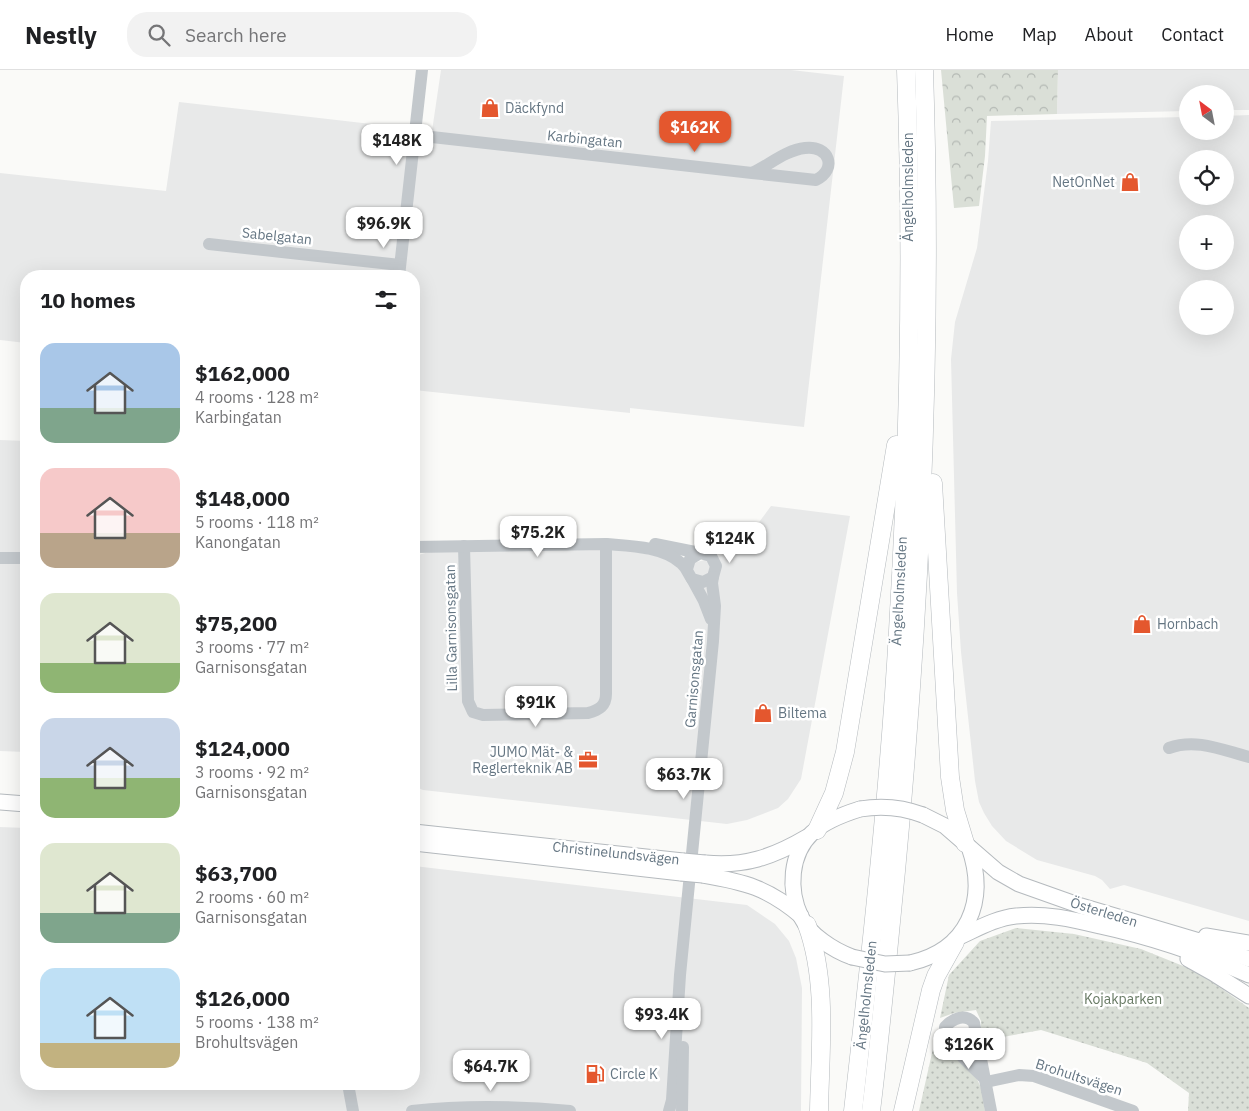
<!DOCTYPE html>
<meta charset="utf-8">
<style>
body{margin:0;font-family:"IBM Plex Sans",sans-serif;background:#f2f2f2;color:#202124;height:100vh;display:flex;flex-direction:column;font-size:19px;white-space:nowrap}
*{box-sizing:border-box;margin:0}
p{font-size:16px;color:#757577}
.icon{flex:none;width:28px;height:28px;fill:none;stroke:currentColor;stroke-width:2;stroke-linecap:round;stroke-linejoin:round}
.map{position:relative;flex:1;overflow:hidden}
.details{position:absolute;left:20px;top:200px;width:400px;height:820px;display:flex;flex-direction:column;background:#fff;border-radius:20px;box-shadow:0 5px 20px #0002}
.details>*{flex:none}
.needle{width:32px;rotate:328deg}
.controls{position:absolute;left:1179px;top:15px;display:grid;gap:10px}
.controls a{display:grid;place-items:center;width:55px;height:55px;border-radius:50%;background:#fff;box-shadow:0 5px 20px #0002;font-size:25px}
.price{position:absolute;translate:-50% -42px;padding:0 11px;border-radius:10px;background:#fff;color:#222;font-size:16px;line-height:32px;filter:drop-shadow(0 1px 2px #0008)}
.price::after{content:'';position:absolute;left:50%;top:30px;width:15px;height:11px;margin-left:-8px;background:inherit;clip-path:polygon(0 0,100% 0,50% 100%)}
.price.on{background:#e4572e;color:#fff}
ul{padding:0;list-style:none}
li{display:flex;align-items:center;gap:15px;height:125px;padding:0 20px}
li span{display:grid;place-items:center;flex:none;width:140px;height:100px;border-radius:15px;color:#555}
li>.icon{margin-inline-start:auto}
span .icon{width:60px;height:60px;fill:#fffc;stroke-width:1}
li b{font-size:21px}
h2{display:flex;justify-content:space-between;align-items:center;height:60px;padding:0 20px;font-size:21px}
header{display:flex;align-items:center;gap:30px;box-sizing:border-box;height:70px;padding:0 25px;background:#fff;border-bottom:1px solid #e0e0e0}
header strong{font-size:24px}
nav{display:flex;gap:28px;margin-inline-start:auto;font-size:18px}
.search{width:350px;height:45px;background:#f2f2f2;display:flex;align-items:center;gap:12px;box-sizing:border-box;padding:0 18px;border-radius:20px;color:#757577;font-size:19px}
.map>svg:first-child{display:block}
.built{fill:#e8e9e9;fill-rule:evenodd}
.forest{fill:url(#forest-crowns)}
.park{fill:url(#park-dots)}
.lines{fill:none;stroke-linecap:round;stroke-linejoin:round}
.major-casing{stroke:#b5babe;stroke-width:17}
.highway-casing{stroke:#b4b9bd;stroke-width:19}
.minor{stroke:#c3c8cc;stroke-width:12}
.major{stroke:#fff;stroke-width:15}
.highway{stroke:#fff;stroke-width:18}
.major-bridge-casing{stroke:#b5babe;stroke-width:17;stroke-linecap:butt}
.major-bridge{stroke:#fff;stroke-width:15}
.labels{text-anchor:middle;stroke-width:5;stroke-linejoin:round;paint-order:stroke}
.poi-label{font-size:14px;fill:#657683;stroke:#fff;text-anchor:start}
.street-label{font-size:14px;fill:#657683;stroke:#fff}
.park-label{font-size:14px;fill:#687a64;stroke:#fff}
</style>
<header>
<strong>Nestly</strong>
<div class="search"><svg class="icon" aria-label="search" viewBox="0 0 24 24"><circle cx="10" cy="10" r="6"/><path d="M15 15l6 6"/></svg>Search here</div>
<nav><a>Home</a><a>Map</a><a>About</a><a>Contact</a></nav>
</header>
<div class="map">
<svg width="1249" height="1041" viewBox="0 0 1249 1041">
<defs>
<pattern id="forest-crowns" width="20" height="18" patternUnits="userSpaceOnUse" patternTransform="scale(1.25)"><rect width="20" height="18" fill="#dadfd7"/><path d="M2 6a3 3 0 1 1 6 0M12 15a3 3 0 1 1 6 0" fill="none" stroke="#b4b9b4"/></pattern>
<pattern id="park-dots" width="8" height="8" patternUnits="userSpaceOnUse" patternTransform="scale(1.25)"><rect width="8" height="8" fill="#dadfd7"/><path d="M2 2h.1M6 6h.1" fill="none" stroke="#b4b9b4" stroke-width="1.8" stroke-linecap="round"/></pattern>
</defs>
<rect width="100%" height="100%" fill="#fafaf8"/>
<g class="built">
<polygon points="441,0 791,0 844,6 804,357 630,338 630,343 414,320 414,206 26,206 26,273 0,270 0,103 166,121 179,32 432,61"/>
<polygon points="1058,0 1249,0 1249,40 1225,40 1225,24 1188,24 1187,41 1057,44"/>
<path d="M1249 45V851L1124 815 1110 819 1102 810 1095 806 1037 790 1006 771 992 756 984 743 979 732 975 711 961 582 957 523 951 289 955 252 977 178 988 91 991 51 1187 47 1188 61H1225V46ZM1188 89H1225V126H1188ZM1188 154H1225V191H1188ZM1188 219H1225V256H1188Z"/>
<polygon points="0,370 26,371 26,682 0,681"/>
<polygon points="771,436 850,446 801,709 788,729 778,738 747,750 727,754 423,720 414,716 414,486 441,479 609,477 694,493 731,482 748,467"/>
<polygon points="0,757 26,758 26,1014 414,1014 414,796 747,835 775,854 789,871 796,888 802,918 801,1041 0,1041"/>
</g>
<polygon class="forest" points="941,0 1058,0 1057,44 987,46 985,86 979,136 954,138"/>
<g class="park">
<polygon points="1016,858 1074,864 1141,879 1198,902 1249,938 1249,1041 1188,1041 1189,1023 1147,993 1041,960 980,971 981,951 976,940 954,943 940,948 949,905 980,871"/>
<polygon points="936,965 977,1009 982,1020 985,1041 919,1041"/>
</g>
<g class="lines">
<g class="major-casing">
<g id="major">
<polyline points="0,732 26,734"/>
<polyline points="923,745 945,756 998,802 1019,814 1081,836 1199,871 1249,889"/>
<polyline points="414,762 683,791"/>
<polyline points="414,773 681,803"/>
<path d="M705 793C744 797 773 787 807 767"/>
<path d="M703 805C745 812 768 818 801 846"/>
<polyline points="1206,866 1249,873"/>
<path d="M959 867C977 859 996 848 1016 846 1045 843 1072 849 1100 856 1151 867 1201 884 1249 905"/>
<path d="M852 887C833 880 810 865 801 847 788 820 790 784 812 763 825 751 844 744 860 739"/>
<polyline points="1188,889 1213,903 1249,926"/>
<path d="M910 893C968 880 988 831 969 777"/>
</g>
</g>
<g class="highway-casing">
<g id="highway">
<polyline points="933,413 950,707 955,740 965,773"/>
<polyline points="817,760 834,723 845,682 896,375"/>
<path d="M807 855C828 912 820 981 819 1041"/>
<path d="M853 1041C871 881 889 721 898 561 909 374 913 187 906 0"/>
<path d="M871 1041C881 961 888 881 896 801 921 535 933 267 924 0"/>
<polyline points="903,1041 931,920 936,906 955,872"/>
</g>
</g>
<g class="minor">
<path d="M414 65 752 103C769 95 786 80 805 78 829 75 838 99 816 110L752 103"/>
<polyline points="209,174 400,195"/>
<polyline points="399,206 422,0"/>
<polyline points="655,474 700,483"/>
<path d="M464 476 468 631 473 642 483 645 588 643C599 640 606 636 606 624V474"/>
<path d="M414 477 606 474C629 476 662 476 681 493 687 498 688 504 692 509L703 512 713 507 716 496 711 486 700 483 690 489 687 499"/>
<polyline points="0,488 26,488"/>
<polyline points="692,509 704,531 711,549"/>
<path d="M1169 678C1196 668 1222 680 1249 687"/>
<path d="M984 1008C973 997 944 973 945 957 953 948 966 943 974 953L991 1041"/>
<polyline points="986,1012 1019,1005 1034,1006 1133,1041"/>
<polyline points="348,1014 353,1041"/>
<path d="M412 1041C465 1035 517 1036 570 1041"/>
<polyline points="669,1041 672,1030 680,905 713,571 715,536 712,513 713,507"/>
<polyline points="682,1041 683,977"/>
</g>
<use href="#major" class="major"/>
<use href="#highway" class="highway"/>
<g class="major-bridge-casing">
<g id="major-bridge">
<path d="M860 739C883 735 902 737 923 745"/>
<polyline points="683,791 705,793"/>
<polyline points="681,803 703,805"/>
<polyline points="852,887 885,894 910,893"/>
</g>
</g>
<use href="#major-bridge" class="major-bridge"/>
</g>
<defs>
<g id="shop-bare" transform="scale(1.5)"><path d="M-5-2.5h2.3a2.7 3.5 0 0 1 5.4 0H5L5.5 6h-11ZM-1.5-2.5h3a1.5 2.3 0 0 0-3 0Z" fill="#e4572e" stroke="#fff" stroke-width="2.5" paint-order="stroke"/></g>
<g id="office-bare" transform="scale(1.5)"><path d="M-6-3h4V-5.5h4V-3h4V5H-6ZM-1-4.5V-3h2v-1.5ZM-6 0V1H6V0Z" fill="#e4572e" stroke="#fff" stroke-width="2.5" paint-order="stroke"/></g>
<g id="fuel-bare" transform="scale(1.5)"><path d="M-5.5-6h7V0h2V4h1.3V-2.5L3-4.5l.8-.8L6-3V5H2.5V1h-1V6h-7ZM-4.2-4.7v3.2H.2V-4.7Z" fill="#e4572e" stroke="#fff" stroke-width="2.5" paint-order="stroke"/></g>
</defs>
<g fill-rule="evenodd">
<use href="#shop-bare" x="490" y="38"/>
<use href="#shop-bare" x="1130" y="112"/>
<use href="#shop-bare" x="1142" y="554"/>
<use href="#shop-bare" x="763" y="643"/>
<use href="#office-bare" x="588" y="690"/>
<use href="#fuel-bare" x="595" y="1004"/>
</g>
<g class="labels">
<g class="poi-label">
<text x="505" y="43">Däckfynd</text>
<text x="1115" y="117" text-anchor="end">NetOnNet</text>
<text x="1157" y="559">Hornbach</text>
<text x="778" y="648">Biltema</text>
<text x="573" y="687" text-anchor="end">JUMO Mät- &amp;<tspan x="573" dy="16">Reglerteknik AB</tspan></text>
<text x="610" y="1009">Circle K</text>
</g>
<g class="street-label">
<text transform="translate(585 69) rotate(6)" y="5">Karbingatan</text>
<text transform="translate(908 117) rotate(-90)" y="5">Ängelholmsleden</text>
<text transform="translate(277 166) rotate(6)" y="5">Sabelgatan</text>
<text transform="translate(899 521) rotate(-87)" y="5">Ängelholmsleden</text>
<text transform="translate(451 558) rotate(-91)" y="5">Lilla Garnisonsgatan</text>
<text transform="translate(694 609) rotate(-85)" y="5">Garnisonsgatan</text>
<text transform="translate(616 783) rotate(6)" y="5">Christinelundsvägen</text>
<text transform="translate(1104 842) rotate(17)" y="5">Österleden</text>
<text transform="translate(866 925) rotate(-84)" y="5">Ängelholmsleden</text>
<text transform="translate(1079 1007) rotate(18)" y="5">Brohultsvägen</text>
</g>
<g class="park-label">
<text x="1123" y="934">Kojakparken</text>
</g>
</g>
</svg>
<div class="controls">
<a><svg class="needle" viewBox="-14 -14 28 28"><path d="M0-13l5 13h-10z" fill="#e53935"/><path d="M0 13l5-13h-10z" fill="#757577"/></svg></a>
<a><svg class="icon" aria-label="locate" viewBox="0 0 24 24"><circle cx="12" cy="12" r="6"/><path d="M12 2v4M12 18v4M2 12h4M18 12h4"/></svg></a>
<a>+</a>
<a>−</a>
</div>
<b class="price on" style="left:695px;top:83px">$162K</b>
<b class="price" style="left:397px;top:96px">$148K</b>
<b class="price" style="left:384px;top:179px">$96.9K</b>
<b class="price" style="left:538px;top:488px">$75.2K</b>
<b class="price" style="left:730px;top:494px">$124K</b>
<b class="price" style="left:536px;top:658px">$91K</b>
<b class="price" style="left:684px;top:730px">$63.7K</b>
<b class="price" style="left:662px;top:970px">$93.4K</b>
<b class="price" style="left:969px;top:1000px">$126K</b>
<b class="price" style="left:491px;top:1022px">$64.7K</b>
<section class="details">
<h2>10 homes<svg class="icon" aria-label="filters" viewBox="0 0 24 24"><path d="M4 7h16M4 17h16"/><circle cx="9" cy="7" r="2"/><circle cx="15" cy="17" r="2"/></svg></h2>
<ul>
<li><span style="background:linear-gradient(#a9c7e8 65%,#7fa58c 0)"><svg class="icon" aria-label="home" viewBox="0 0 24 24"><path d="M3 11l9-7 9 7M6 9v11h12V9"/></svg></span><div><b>$162,000</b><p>4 rooms · 128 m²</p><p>Karbingatan</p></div></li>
<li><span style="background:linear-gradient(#f6c9c9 65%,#b9a48a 0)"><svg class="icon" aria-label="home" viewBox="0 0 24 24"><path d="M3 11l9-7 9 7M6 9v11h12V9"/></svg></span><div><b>$148,000</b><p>5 rooms · 118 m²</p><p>Kanongatan</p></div></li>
<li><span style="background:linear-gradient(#dfe7d0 70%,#8fb573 0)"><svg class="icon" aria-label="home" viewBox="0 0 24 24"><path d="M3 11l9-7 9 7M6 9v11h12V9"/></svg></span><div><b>$75,200</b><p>3 rooms · 77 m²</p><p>Garnisonsgatan</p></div></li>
<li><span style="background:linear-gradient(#c9d6e8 60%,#8fb573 0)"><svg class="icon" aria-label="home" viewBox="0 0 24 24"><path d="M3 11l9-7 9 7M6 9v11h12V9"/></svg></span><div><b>$124,000</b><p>3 rooms · 92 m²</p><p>Garnisonsgatan</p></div></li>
<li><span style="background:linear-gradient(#dfe7d0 70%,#7fa58c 0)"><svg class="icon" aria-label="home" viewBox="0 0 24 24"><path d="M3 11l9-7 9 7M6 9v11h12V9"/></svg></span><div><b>$63,700</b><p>2 rooms · 60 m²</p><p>Garnisonsgatan</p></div></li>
<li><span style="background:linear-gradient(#bfe0f5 75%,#c2b280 0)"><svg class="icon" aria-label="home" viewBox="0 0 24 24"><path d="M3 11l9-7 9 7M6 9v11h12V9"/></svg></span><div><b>$126,000</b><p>5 rooms · 138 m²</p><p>Brohultsvägen</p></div></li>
</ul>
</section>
</div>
